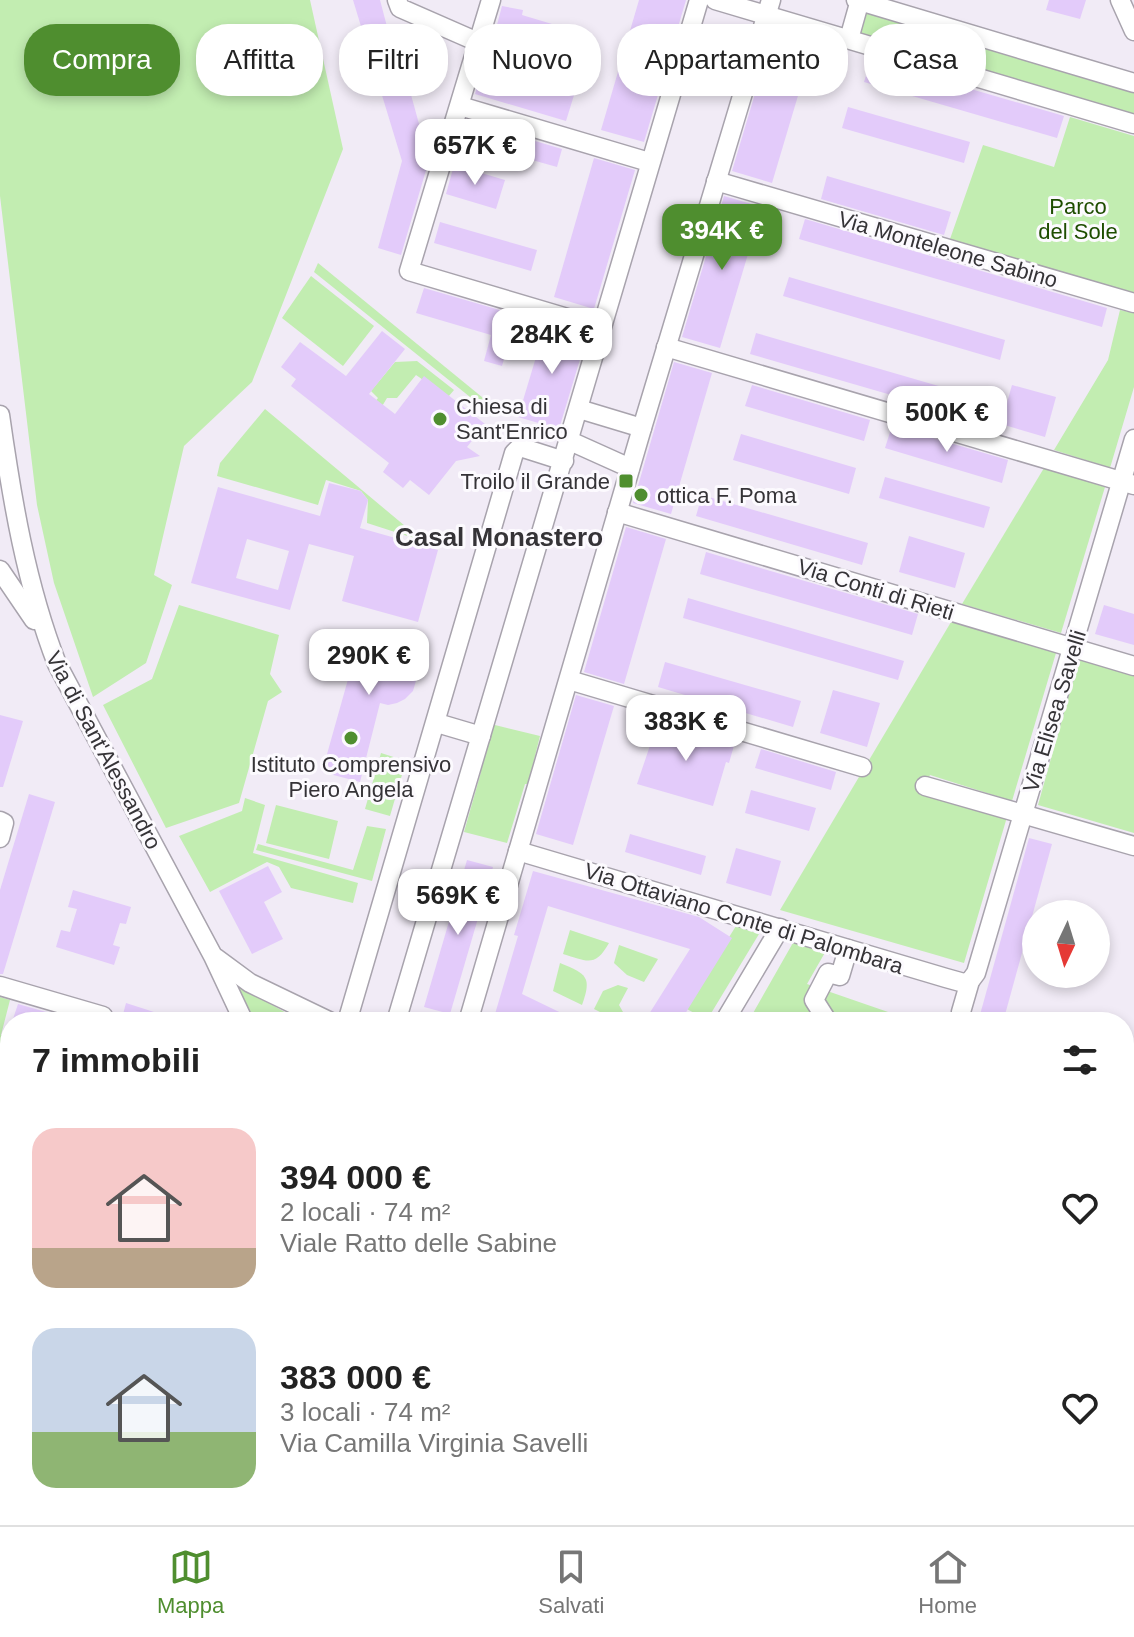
<!DOCTYPE html>
<html lang="it">
<meta charset="utf-8">
<style>
body{margin:0;font-family:Helvetica,sans-serif;background:#f2f2f2;color:#222;height:100vh;display:flex;flex-direction:column;font-size:30px;white-space:nowrap}
*{box-sizing:border-box;margin:0}
p{font-size:26px;color:#767676}
.icon{flex:none;width:44px;height:44px;fill:none;stroke:currentColor;stroke-width:2;stroke-linecap:round;stroke-linejoin:round}
.map{position:relative;flex:1;overflow:hidden}
.drawer{position:absolute;left:0px;top:1012px;width:1134px;height:514px;display:flex;flex-direction:column;background:#fff;border-radius:32px 32px 0 0;box-shadow:0 4px 12px #0003}
.drawer>*{flex:none}
.hud{position:absolute;left:24px;top:24px;width:1086px;height:72px;display:flex;gap:16px}
.needle{width:52px;rotate:184deg}
.fabs{position:absolute;left:1022px;top:900px;display:grid;gap:16px}
.fabs a{display:grid;place-items:center;width:88px;height:88px;border-radius:50%;background:#fff;box-shadow:0 4px 12px #0003;font-size:40px}
.price{position:absolute;translate:-50% -68px;padding:0 18px;border-radius:16px;background:#fff;color:#222;font-size:26px;line-height:52px;filter:drop-shadow(0 2px 4px #0008)}
.price::after{content:'';position:absolute;left:50%;top:48px;width:24px;height:18px;margin-left:-12px;background:inherit;clip-path:polygon(0 0,100% 0,50% 100%)}
.price.active{background:#4f8e2f;color:#fff}
ul{padding:0;list-style:none}
li{display:flex;align-items:center;gap:24px;height:200px;padding:0 32px}
li span{display:grid;place-items:center;flex:none;width:224px;height:160px;border-radius:24px;color:#555}
li>.icon{margin-inline-start:auto}
span .icon{width:96px;height:96px;fill:#fffc;stroke-width:1}
li b{font-size:34px}
h2{display:flex;justify-content:space-between;align-items:center;height:96px;padding:0 32px;font-size:34px}
.chip{padding:0 28px;border-radius:32px;background:#fff;box-shadow:0 4px 12px #0003;font-size:28px;line-height:72px}
.chip.active{background:#4f8e2f;color:#fff}
.dock{display:flex;justify-content:space-around;align-items:center;height:112px;border-top:2px solid #e0e0e0;background:#fff;font-size:22px;color:#767676}
.dock a{display:grid;justify-items:center;gap:4px}
.dock .active{color:#4f8e2f}
.map>svg:first-child{display:block}
.green{fill:#c2edb1}
.building{fill:#e3cbfa;fill-rule:evenodd}
.lines{fill:none;stroke-linecap:round;stroke-linejoin:round}
.minor-casing{stroke:#a8a3ad;stroke-width:21}
.major-casing{stroke:#cfcecf;stroke-width:27}
.minor{stroke:#fff;stroke-width:18}
.major{stroke:#cbf4b9;stroke-width:24}
.minor-bridge-casing{stroke:#a8a3ad;stroke-width:21;stroke-linecap:butt}
.minor-bridge{stroke:#fff;stroke-width:18}
.poi-dot{fill:#4f8e2f;stroke:#fcfafe;stroke-width:3}
.labels{text-anchor:middle;stroke-width:6;stroke-linejoin:round;paint-order:stroke}
.park-label{font-size:22px;fill:#1e4d00;stroke:#fcfafe}
.street-label{font-size:22px;fill:#353337;stroke:#fcfafe}
.poi-label{font-size:22px;fill:#353337;stroke:#fcfafe;text-anchor:start}
.quarter-label{font-size:26px;font-weight:bold;fill:#353337;stroke:#fcfafe}
</style>
<div class="map">
<svg width="1134" height="1525" viewBox="0 0 1134 1525">
<rect width="100%" height="100%" fill="#f1ebf6"/>
<g class="green">
<polygon points="0,0 310,0 343,149 252,382 184,446 154,575 172,585 146,663 93,697 54,583 37,505 0,196"/>
<polygon points="866,10 923,27 915,52 859,36"/>
<polygon points="937,32 1134,91 1134,118 930,57"/>
<polygon points="1070,117 1134,136 1134,294 950,239 983,145 1054,167"/>
<polygon points="318,263 499,411 495,417 314,272"/>
<polygon points="311,276 374,326 343,366 282,318"/>
<polygon points="1120,310 1134,313 1134,387 1110,468 1054,450 1108,360"/>
<polygon points="417,361 454,390 448,397 416,375 397,398 387,398 381,408 374,403 378,398 371,391 395,362"/>
<polygon points="265,409 423,541 367,523 368,500 361,491 326,480 318,505 217,476 220,463"/>
<polygon points="1044,468 1105,487 1061,633 962,604"/>
<polygon points="179,605 279,635 270,674 282,692 268,701 239,803 166,828 103,705 152,679"/>
<polygon points="951,622 1056,653 1012,801 930,775 925,786 1007,817 964,963 780,910"/>
<polygon points="1079,658 1134,675 1134,833 1038,805"/>
<polygon points="491,724 540,736 528,784 525,784 507,843 464,832 481,772 476,770"/>
<polygon points="381,753 406,761 390,816 365,809"/>
<polygon points="245,798 265,805 253,853 358,883 353,903 291,888 279,867 267,862 210,892 179,836 242,811"/>
<polygon points="276,805 338,821 329,859 266,843"/>
<polygon points="367,826 386,829 372,881 256,850 258,844 353,870"/>
<polygon points="736,926 759,934 707,1020 685,1008"/>
<path d="M570 930 609 943C595 968 587 961 563 954Z"/>
<polygon points="794,941 827,949 807,984 917,1022 748,1022"/>
<polygon points="619,945 658,959 644,982 627,975 614,963"/>
<path d="M560 963C587 974 592 977 582 1005L553 991Z"/>
<polygon points="234,983 302,1022 254,1022"/>
<polygon points="618,985 628,988 619,1005 623,1012 618,1021 594,1009 603,991"/>
<polygon points="0,997 10,1000 1,1035 10,1038 10,1105 0,1140"/>
<polygon points="254,1516 454,1516 483,1525 260,1525"/>
</g>
<g class="building">
<polygon points="353,0 380,0 395,57 400,55 429,160 401,255 378,248 402,161"/>
<polygon points="639,0 686,0 644,142 601,130"/>
<polygon points="1049,0 1086,0 1080,19 1046,10"/>
<polygon points="502,6 523,10 522,15 582,33 566,89 575,92 566,121 475,94 484,65 516,74 526,40 494,36"/>
<polygon points="774,30 814,42 772,183 732,171"/>
<polygon points="871,60 1064,116 1057,138 864,82"/>
<polygon points="848,107 970,142 964,163 842,128"/>
<polygon points="467,121 562,149 557,167 461,140"/>
<polygon points="594,158 635,170 594,309 554,297"/>
<polygon points="454,165 505,180 496,209 446,194"/>
<polygon points="827,176 951,212 944,235 821,199"/>
<polygon points="724,196 762,207 720,348 682,337"/>
<polygon points="805,219 1107,308 1102,327 799,239"/>
<polygon points="440,222 537,250 531,271 434,243"/>
<polygon points="789,277 1005,340 1000,360 783,296"/>
<polygon points="424,288 517,315 502,366 484,361 491,335 416,313"/>
<polygon points="546,324 587,336 559,429 518,417"/>
<polygon points="382,331 405,349 369,394 395,414 424,376 485,424 467,447 480,456 456,461 429,495 410,480 403,488 383,472 389,463 291,386 296,379 281,367 300,342 346,376"/>
<polygon points="756,333 973,396 967,417 750,354"/>
<polygon points="674,362 712,373 671,514 633,503"/>
<polygon points="752,385 870,420 864,441 745,406"/>
<polygon points="1012,385 1056,397 1045,437 1001,424"/>
<polygon points="892,426 1008,460 1002,483 885,448"/>
<polygon points="741,434 856,468 849,494 733,460"/>
<polygon points="885,477 990,507 984,528 879,498"/>
<path d="M329 483 361 491 368 500 360 528 438 550 418 622 342 601 354 556 309 544 290 610 191 583 218 487 320 516ZM247 539 289 551 278 590 236 578Z"/>
<polygon points="702,495 868,543 862,565 696,516"/>
<polygon points="626,527 666,539 624,684 584,672"/>
<polygon points="909,536 965,553 955,588 899,572"/>
<polygon points="706,552 918,614 912,635 700,574"/>
<polygon points="688,598 904,661 898,680 683,618"/>
<polygon points="1104,605 1134,614 1134,645 1095,634"/>
<polygon points="348,629 425,650 413,691 405,699 397,703 388,705 380,703 360,782 322,772 354,658 341,654"/>
<polygon points="665,662 801,701 793,727 658,687"/>
<polygon points="833,690 880,703 867,747 820,733"/>
<polygon points="576,695 614,706 573,845 536,834"/>
<polygon points="0,715 23,721 3,787 0,787"/>
<polygon points="659,719 735,742 729,763 726,762 713,806 637,784"/>
<polygon points="761,749 836,772 831,790 755,768"/>
<polygon points="751,790 816,808 809,831 745,813"/>
<polygon points="29,794 55,802 3,974 0,974 0,890"/>
<polygon points="630,834 706,856 701,875 625,852"/>
<polygon points="1029,838 1052,844 1003,1022 978,1022"/>
<polygon points="736,848 781,861 771,896 726,883"/>
<polygon points="467,860 493,867 450,1014 424,1007"/>
<polygon points="268,866 282,892 264,902 283,939 252,954 219,891"/>
<polygon points="533,871 699,917 732,938 680,1022 644,1022 690,949 548,906 522,994 580,1022 513,1022 495,1014 518,936 514,935"/>
<polygon points="73,890 131,907 126,924 120,923 113,945 120,947 114,965 56,947 61,930 70,932 77,909 68,907"/>
<polygon points="126,1003 154,1012 151,1022 121,1022"/>
<polygon points="18,1004 81,1022 12,1022"/>
</g>
<g class="lines">
<g class="minor-casing">
<g id="minor">
<polyline points="397,0 400,8 480,43"/>
<polyline points="491,0 409,271 601,328"/>
<polyline points="715,0 1134,124"/>
<polyline points="856,0 1134,83"/>
<polyline points="1120,0 1134,31"/>
<polyline points="849,39 860,0"/>
<polyline points="920,60 931,23"/>
<polyline points="460,106 649,162"/>
<polyline points="716,181 1134,303"/>
<polyline points="666,347 1134,485"/>
<polyline points="579,409 642,428"/>
<path d="M0 415C12 500 26 584 57 664L213 956 244 1022"/>
<polyline points="570,441 630,468"/>
<polyline points="617,512 1134,666"/>
<polyline points="0,570 34,620"/>
<polyline points="569,680 862,767"/>
<polyline points="437,723 481,736"/>
<polyline points="925,786 1134,846"/>
<polyline points="0,821 4,823 0,838"/>
<polyline points="518,851 946,978 964,983 970,981"/>
<polyline points="216,958 250,983 331,1022"/>
<polyline points="0,986 103,1016 102,1022"/>
<polyline points="961,1012 970,981 976,973 1134,439"/>
<polyline points="347,1022 514,453 520,447 564,461"/>
<polyline points="396,1022 699,0"/>
<polyline points="468,1022 642,428 771,0"/>
<polyline points="724,1022 780,928"/>
<polyline points="828,1022 814,1000 828,973 840,976 848,949"/>
<polyline points="1124,1186 1134,1181"/>
<polyline points="0,1206 10,1222"/>
<polyline points="506,1516 536,1525"/>
<polyline points="694,1525 697,1516"/>
<polyline points="1006,1525 1007,1516"/>
</g>
</g>
<g class="major-casing">
<g id="major">
<polyline points="1124,1162 1134,1156"/>
<polyline points="716,1525 722,1516"/>
<polyline points="741,1525 747,1516"/>
</g>
</g>
<use href="#minor" class="minor"/>
<use href="#major" class="major"/>
<g class="minor-bridge-casing">
<polyline id="minor-bridge" points="1124,1150 1134,1093"/>
</g>
<use href="#minor-bridge" class="minor-bridge"/>
</g>
<g class="poi-dot">
<circle cx="440" cy="419" r="8"/>
<rect x="618" y="473" width="16" height="16" rx="4"/>
<circle cx="641" cy="495" r="8"/>
<circle cx="351" cy="738" r="8"/>
</g>
<g class="labels">
<g class="park-label">
<text x="1078" y="214">Parco<tspan x="1078" dy="25">del Sole</tspan></text>
</g>
<g class="street-label">
<text transform="translate(948 249) rotate(16)" y="8">Via Monteleone Sabino</text>
<text transform="translate(876 589) rotate(17)" y="8">Via Conti di Rieti</text>
<text transform="translate(1054 711) rotate(-73)" y="8">Via Elisea Savelli</text>
<text transform="translate(104 750) rotate(62)" y="8">Via di Sant'Alessandro</text>
<text transform="translate(744 918) rotate(17)" y="8">Via Ottaviano Conte di Palombara</text>
</g>
<g class="poi-label">
<text x="456" y="414">Chiesa di<tspan x="456" dy="25">Sant'Enrico</tspan></text>
<text x="610" y="489" text-anchor="end">Troilo il Grande</text>
<text x="657" y="503">ottica F. Poma</text>
<text x="351" y="772" text-anchor="middle">Istituto Comprensivo<tspan x="351" dy="25">Piero Angela</tspan></text>
</g>
<g class="quarter-label">
<text x="499" y="546">Casal Monastero</text>
</g>
</g>
</svg>
<div class="fabs">
<a><svg class="needle" viewBox="-14 -14 28 28"><path d="M0-13l5 13h-10z" fill="#e53935"/><path d="M0 13l5-13h-10z" fill="#767676"/></svg></a>
</div>
<b class="price" style="left:475px;top:187px">657K €</b>
<b class="price active" style="left:722px;top:272px">394K €</b>
<b class="price" style="left:552px;top:376px">284K €</b>
<b class="price" style="left:947px;top:454px">500K €</b>
<b class="price" style="left:369px;top:697px">290K €</b>
<b class="price" style="left:686px;top:763px">383K €</b>
<b class="price" style="left:458px;top:937px">569K €</b>
<div class="hud">
<a class="chip active">Compra</a>
<a class="chip">Affitta</a>
<a class="chip">Filtri</a>
<a class="chip">Nuovo</a>
<a class="chip">Appartamento</a>
<a class="chip">Casa</a>
</div>
<section class="drawer">
<h2>7 immobili<svg class="icon" aria-label="filters" viewBox="0 0 24 24"><path d="M4 7h16M4 17h16"/><circle cx="9" cy="7" r="2"/><circle cx="15" cy="17" r="2"/></svg></h2>
<ul>
<li><span style="background:linear-gradient(#f6c9c9 75%,#b9a48a 0)"><svg class="icon" aria-label="home" viewBox="0 0 24 24"><path d="M3 11l9-7 9 7M6 9v11h12V9"/></svg></span><div><b>394 000 €</b><p>2 locali · 74 m²</p><p>Viale Ratto delle Sabine</p></div><svg class="icon" aria-label="heart" viewBox="0 0 24 24"><path d="M12 20l-8-8c-3-5 5-10 8-4 3-6 11-1 8 4z"/></svg></li>
<li><span style="background:linear-gradient(#c9d6e8 65%,#8fb573 0)"><svg class="icon" aria-label="home" viewBox="0 0 24 24"><path d="M3 11l9-7 9 7M6 9v11h12V9"/></svg></span><div><b>383 000 €</b><p>3 locali · 74 m²</p><p>Via Camilla Virginia Savelli</p></div><svg class="icon" aria-label="heart" viewBox="0 0 24 24"><path d="M12 20l-8-8c-3-5 5-10 8-4 3-6 11-1 8 4z"/></svg></li>
</ul>
</section>
</div>
<nav class="dock">
<a class="active"><svg class="icon" aria-label="map" viewBox="0 0 24 24"><path d="M3 6l6-2 6 2 6-2v14l-6 2-6-2-6 2zM9 4v14M15 6v14"/></svg>Mappa</a>
<a><svg class="icon" aria-label="saved" viewBox="0 0 24 24"><path d="M7 4h10v16l-5-4-5 4z"/></svg>Salvati</a>
<a><svg class="icon" aria-label="home" viewBox="0 0 24 24"><path d="M3 11l9-7 9 7M6 9v11h12V9"/></svg>Home</a>
</nav>
